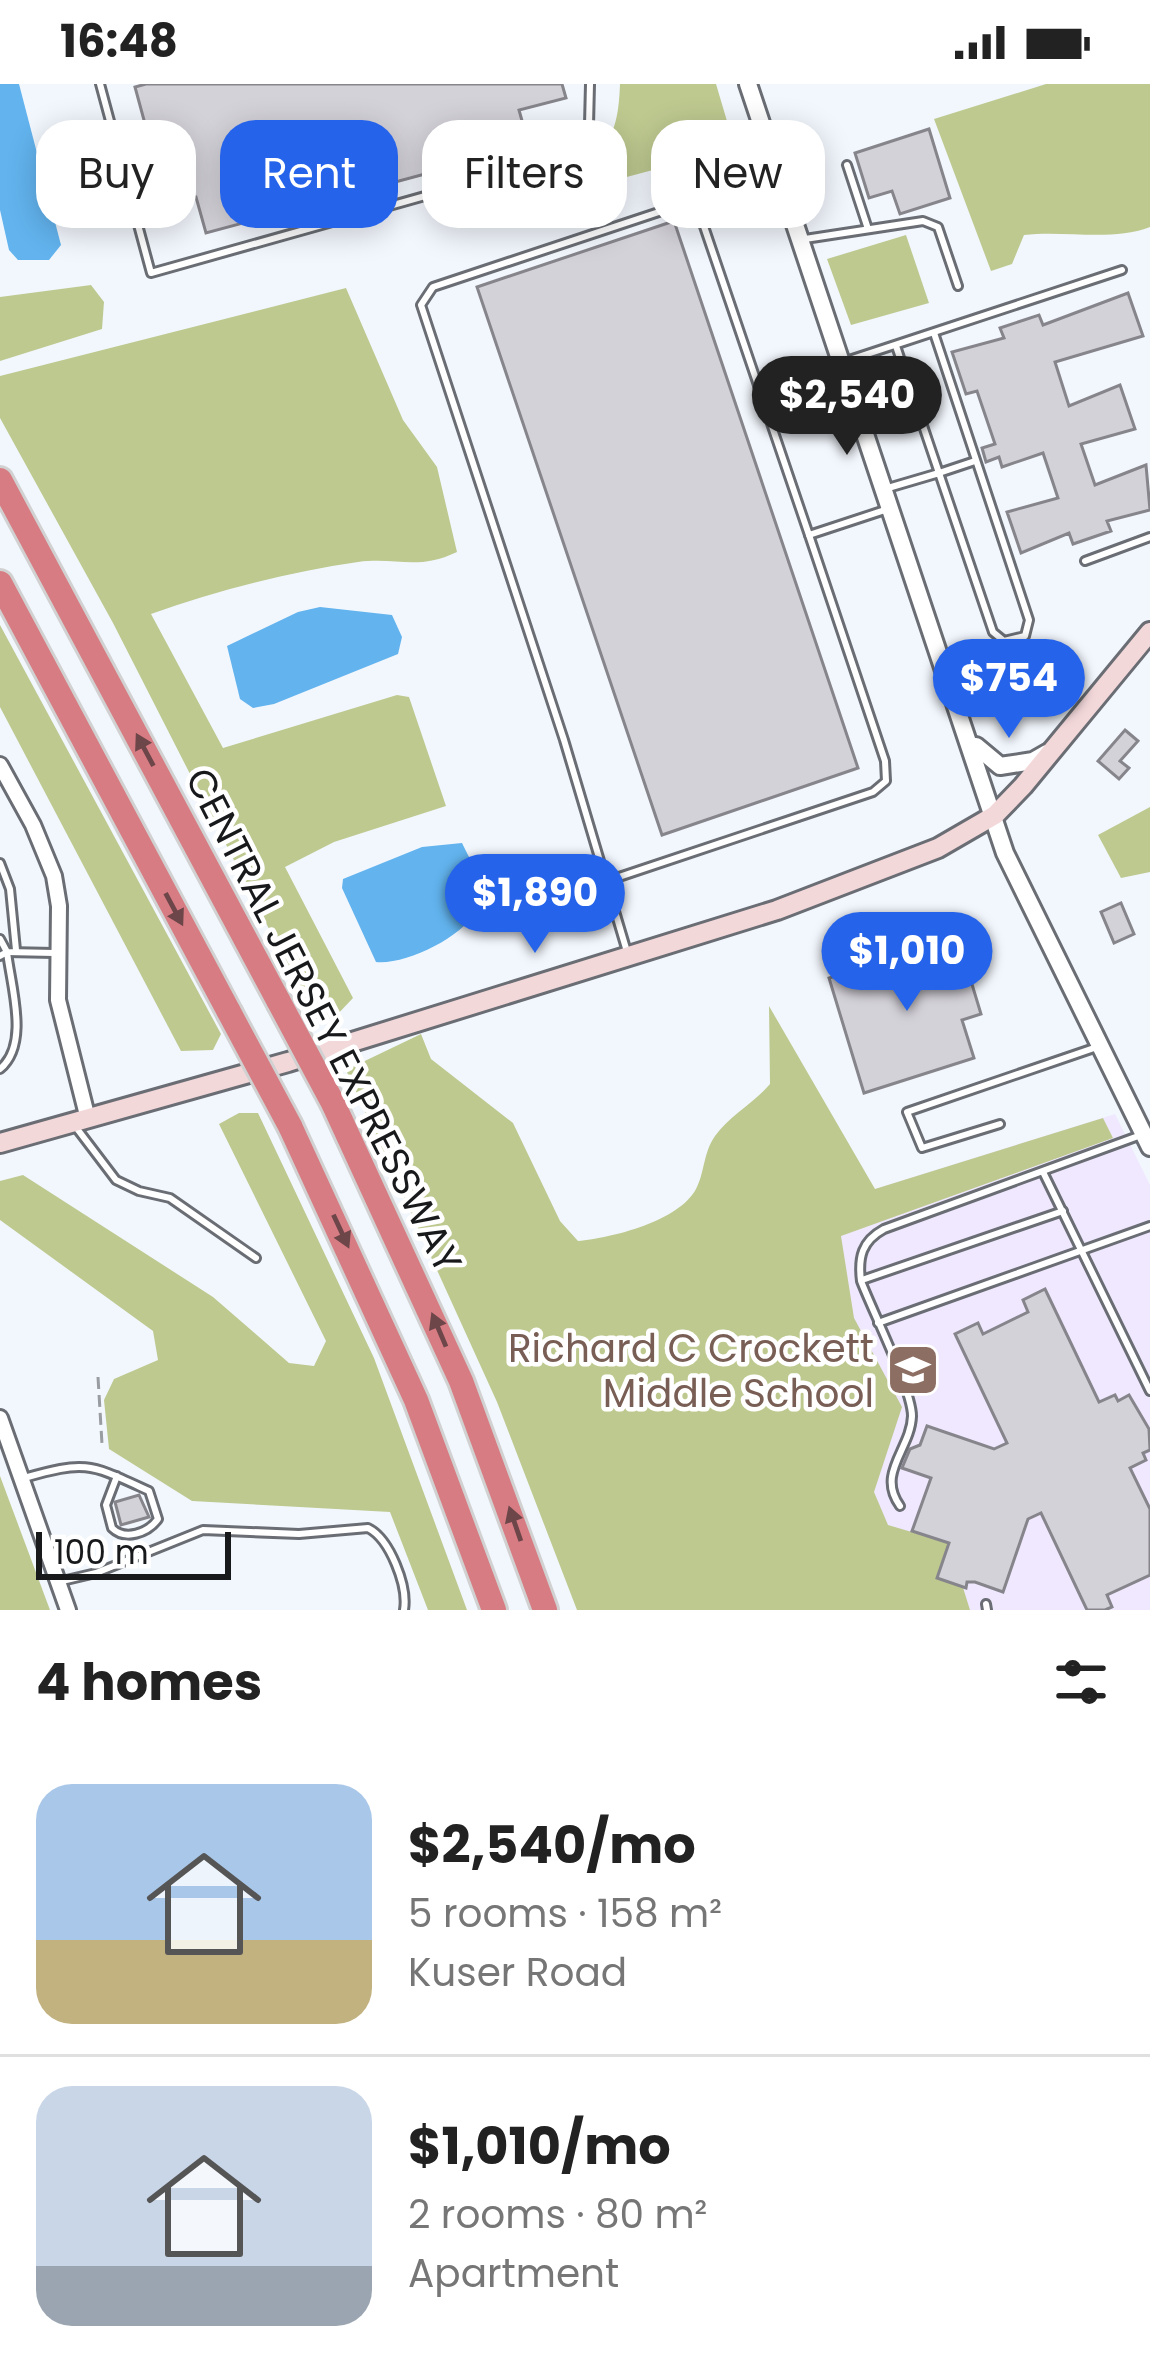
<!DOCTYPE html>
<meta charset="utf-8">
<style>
body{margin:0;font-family:Poppins,sans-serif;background:#f6f6f6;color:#222;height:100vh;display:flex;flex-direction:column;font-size:45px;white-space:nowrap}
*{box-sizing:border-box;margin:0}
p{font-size:39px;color:#767676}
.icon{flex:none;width:66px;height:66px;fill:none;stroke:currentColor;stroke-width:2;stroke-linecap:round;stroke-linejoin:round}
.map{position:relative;height:1526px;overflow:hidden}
.side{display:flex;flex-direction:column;background:#fff;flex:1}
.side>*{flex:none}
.guide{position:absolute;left:36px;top:36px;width:1080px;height:108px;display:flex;gap:24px}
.scale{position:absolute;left:36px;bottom:30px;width:195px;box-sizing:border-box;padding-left:12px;border:6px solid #17191b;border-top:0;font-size:33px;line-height:42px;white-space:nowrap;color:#17191b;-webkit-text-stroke:9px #fff;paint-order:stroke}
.price{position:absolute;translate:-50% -102px;padding:0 27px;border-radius:42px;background:#2563eb;color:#fff;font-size:39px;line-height:78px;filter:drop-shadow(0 3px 6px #0008)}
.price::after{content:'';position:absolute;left:50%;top:72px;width:36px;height:27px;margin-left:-18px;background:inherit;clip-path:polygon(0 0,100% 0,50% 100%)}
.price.current{background:#222;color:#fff}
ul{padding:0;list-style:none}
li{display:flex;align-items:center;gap:36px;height:300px;padding:0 36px}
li+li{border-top:3px solid #e0e0e0}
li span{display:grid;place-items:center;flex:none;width:336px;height:240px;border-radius:36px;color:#555}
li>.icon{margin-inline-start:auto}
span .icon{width:144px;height:144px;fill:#fffc;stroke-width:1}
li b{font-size:51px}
h2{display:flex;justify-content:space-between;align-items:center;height:144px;padding:0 36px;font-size:51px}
.tag{padding:0 42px;border-radius:36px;background:#fff;box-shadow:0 6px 30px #0003;font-size:42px;line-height:108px}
.tag.current{background:#2563eb;color:#fff}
.status{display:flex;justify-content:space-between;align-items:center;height:84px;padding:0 60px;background:#fff;direction:ltr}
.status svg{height:33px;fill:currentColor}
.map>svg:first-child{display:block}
.education{fill:#f0e8fe}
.green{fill:#bec990}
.water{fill:#62b3ee}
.building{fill:#d4d2d9;stroke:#87858c;stroke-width:3}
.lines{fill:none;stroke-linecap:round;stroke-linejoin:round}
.service-casing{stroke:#6a6e74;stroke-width:12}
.minor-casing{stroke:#6a6e74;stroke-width:20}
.tertiary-casing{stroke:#6a6e74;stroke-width:22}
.secondary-casing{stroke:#6a6e74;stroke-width:24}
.motorway-casing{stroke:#d1d1d1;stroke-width:30}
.path{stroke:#999da2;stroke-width:3;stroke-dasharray:12 6;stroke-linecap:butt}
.service{stroke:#fff;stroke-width:6}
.minor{stroke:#fff;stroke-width:14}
.tertiary{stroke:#fff;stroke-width:16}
.secondary{stroke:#f3d8da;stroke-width:18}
.motorway{stroke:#d77c83;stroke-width:24}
.motorway-bridge-casing{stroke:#d1d1d1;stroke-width:30;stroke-linecap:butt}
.motorway-bridge{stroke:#d77c83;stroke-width:24}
.oneway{fill:#6d464a}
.labels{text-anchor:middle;stroke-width:9;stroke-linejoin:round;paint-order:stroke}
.street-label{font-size:39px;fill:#17191b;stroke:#fff}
.education-label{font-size:39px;fill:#785e54;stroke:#fff;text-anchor:end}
</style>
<div class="status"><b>16:48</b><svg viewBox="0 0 49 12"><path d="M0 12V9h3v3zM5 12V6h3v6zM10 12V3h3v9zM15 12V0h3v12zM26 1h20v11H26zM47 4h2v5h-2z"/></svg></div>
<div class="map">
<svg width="1150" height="1526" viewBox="0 0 1150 1526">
<rect width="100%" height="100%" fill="#f2f7fd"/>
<polygon class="education" points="1115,1030 1150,1101 1150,1526 723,1526 802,1128"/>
<g class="green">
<path d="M620 0H716L735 64 567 109 563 96C608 64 618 54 620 0Z"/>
<path d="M1046 0H1150V143C1111 158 1065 146 1024 151L1012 180 991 187 934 35Z"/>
<polygon points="906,151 929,219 851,241 827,175"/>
<polygon points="91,201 104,218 102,245 0,277 0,213"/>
<path d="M346 204 403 336 437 383 457 468C417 487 398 473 358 478 289 488 216 507 151 530L223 664 397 611 409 613 446 722 334 758 285 783 353 914 334 934 315 935 113 539 0 334V292Z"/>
<polygon points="0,541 221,950 213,966 181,967 0,623"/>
<polygon points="1150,723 1150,788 1121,794 1098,751"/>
<path d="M769 922 875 1105 1103 1034 1113 1054 841 1152 854 1234 902 1323 874 1408 888 1441 949 1459 970 1526H577L497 1318 346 986 421 950 431 975 513 1039 560 1137 578 1157C612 1154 679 1137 696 1105 705 1088 703 1069 715 1052 729 1032 754 1019 770 1000Z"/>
<polygon points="239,1029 258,1029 374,1274 467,1526 428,1526 390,1428 192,1417 109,1365 104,1316 114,1295 158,1276 153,1247 0,1136 0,1097 23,1091 213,1213 289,1279 314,1282 326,1257 219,1040"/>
<polygon points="0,1392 50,1526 0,1526"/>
</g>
<g class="water">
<polygon points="0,0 19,0 61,161 49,176 18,176 9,166 0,126"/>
<polygon points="320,523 392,531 402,553 398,570 274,620 253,624 240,615 227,562 298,528"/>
<path d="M462 759 469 773 481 782C474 797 485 814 476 828 460 854 406 881 376 878L342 804 343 795 422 763Z"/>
</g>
<g class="building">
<polygon points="146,0 562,0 566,14 519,26 529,62 206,149 196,113 167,121 135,3"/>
<polygon points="929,45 950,114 900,130 892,107 869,114 855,69"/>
<polygon points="674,137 858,684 662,751 477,203"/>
<polygon points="1128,209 1143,252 1055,278 1069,322 1120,301 1135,345 1081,360 1095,401 1146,381 1150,426 1107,437 1111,447 1073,460 1069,449 1021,469 1007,428 1058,414 1043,369 1002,383 999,373 986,378 982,364 995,360 977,307 966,310 952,268 1004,254 1000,244 1039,231 1043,241"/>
<polygon points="1125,646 1138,657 1120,677 1129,684 1119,695 1098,677"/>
<polygon points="1121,819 1134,850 1114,859 1101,828"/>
<polygon points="958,854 981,930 962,936 974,974 864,1009 829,894"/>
<polygon points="1045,1205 1099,1318 1115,1311 1118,1317 1129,1311 1149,1345 1150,1366 1143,1369 1146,1376 1130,1384 1150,1425 1150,1491 1107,1511 1112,1523 1105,1526 1087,1526 1041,1429 1028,1435 1003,1508 975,1498 967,1498 966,1504 937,1494 949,1459 912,1447 931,1394 902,1384 910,1365 920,1361 927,1342 994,1365 1007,1359 955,1250 978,1239 983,1250 1028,1228 1023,1216"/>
<polygon points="139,1411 149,1433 121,1441 115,1418"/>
</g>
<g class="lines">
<g class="service-casing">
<g id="service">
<polyline points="100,0 151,189 535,81 564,67 589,41 590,0"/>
<polyline points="847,81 868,145"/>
<polyline points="773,88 695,116 809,451 888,425"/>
<polyline points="805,155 923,137 938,143 958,202"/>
<polyline points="896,262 939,389 975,377"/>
<polyline points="846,277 1122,186"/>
<polyline points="888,404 939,389 993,548 1004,557 1025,552 1029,536 934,249"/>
<polyline points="1085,477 1150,453"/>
<polyline points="0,779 10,805 16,866"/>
<polyline points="607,797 873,708 886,697 885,677 809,451"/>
<polyline points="0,855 7,868 54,869"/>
<polyline points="628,871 564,656 421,221 433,203 695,116"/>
<path d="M0 872 7 868C11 903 30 960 0 985"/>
<polyline points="1000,1040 922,1064 907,1028 1097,963"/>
<polyline points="75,1042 116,1096 139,1107 170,1114 256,1174"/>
<polyline points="1044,1090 1150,1307"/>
<polyline points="862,1196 1063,1127"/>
<polyline points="878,1239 1150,1142"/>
<path d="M24 1394C87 1376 90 1380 149 1407L158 1435C148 1449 125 1457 112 1444L106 1421 117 1392"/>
<path d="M900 1422C876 1389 911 1365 912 1332 912 1306 872 1226 861 1197 858 1173 862 1157 884 1145L1141 1051"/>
<path d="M62 1497 96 1489 203 1446 299 1450 368 1444C390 1455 408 1502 404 1526"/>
<polyline points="986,1520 987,1526"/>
</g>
</g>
<g class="minor-casing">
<g id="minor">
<polyline points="0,681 33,741 54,792 59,822 58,916 88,1035"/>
<polyline points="0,1334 68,1526"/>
</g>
</g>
<g class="tertiary-casing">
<g id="tertiary">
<polyline points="748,0 1005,769 1150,1063"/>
<polyline points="976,662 1000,682 1033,677 1047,669"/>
</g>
</g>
<g class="secondary-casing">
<polyline id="secondary" points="0,1059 288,978 777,826 938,764 995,731 1023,702 1150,548"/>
</g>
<g class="motorway-casing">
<g id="motorway">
<polyline points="0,396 279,918"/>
<polyline points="0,499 229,928"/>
<polyline points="333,1019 461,1297 545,1526"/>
<polyline points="290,1042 416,1316 494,1526"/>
</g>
</g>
<polyline class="path" points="98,1293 102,1360"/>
<use href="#service" class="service"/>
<use href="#minor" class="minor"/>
<use href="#tertiary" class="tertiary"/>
<use href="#secondary" class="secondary"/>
<use href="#motorway" class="motorway"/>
<g class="motorway-bridge-casing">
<g id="motorway-bridge">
<polyline points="279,918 333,1019"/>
<polyline points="229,928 290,1042"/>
</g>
</g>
<use href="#motorway-bridge" class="motorway-bridge"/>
</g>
<defs><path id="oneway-solid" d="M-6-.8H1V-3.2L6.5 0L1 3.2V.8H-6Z" transform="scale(3)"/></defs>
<g class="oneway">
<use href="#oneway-solid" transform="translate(145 666) rotate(-118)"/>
<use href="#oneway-solid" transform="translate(174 825) rotate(62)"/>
<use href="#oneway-solid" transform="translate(341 1147) rotate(65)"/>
<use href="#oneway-solid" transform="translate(439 1246) rotate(-113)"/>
<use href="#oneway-solid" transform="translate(515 1440) rotate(-109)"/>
</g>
<defs>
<g id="school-square" transform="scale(2.7)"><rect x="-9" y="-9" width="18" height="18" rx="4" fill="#8d6e63" stroke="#fff"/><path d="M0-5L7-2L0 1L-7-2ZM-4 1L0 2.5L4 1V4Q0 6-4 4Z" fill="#fff"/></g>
</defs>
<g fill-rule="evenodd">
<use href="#school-square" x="913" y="1286"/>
</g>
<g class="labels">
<g class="street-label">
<text transform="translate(324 936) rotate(63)" y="14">CENTRAL JERSEY EXPRESSWAY</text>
</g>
<g class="education-label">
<text x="874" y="1278">Richard C Crockett<tspan x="874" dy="45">Middle School</tspan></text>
</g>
</g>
</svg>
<div class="scale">100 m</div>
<b class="price current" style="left:847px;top:374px">$2,540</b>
<b class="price" style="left:1009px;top:657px">$754</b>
<b class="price" style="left:535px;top:872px">$1,890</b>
<b class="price" style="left:907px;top:930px">$1,010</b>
<div class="guide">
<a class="tag">Buy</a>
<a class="tag current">Rent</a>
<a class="tag">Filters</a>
<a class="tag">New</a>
</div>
</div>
<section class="side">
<h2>4 homes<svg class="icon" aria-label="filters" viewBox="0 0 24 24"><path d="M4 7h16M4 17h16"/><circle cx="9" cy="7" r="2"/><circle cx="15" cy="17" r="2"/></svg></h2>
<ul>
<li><span style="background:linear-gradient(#a9c7e8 65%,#c2b280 0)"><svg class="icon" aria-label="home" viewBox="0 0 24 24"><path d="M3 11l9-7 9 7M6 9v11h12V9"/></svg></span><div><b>$2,540/mo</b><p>5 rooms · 158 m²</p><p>Kuser Road</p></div></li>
<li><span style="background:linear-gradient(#c9d6e8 75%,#9aa5b1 0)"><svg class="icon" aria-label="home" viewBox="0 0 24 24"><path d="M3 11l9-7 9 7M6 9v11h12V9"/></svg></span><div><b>$1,010/mo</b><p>2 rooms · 80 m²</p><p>Apartment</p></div></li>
</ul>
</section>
